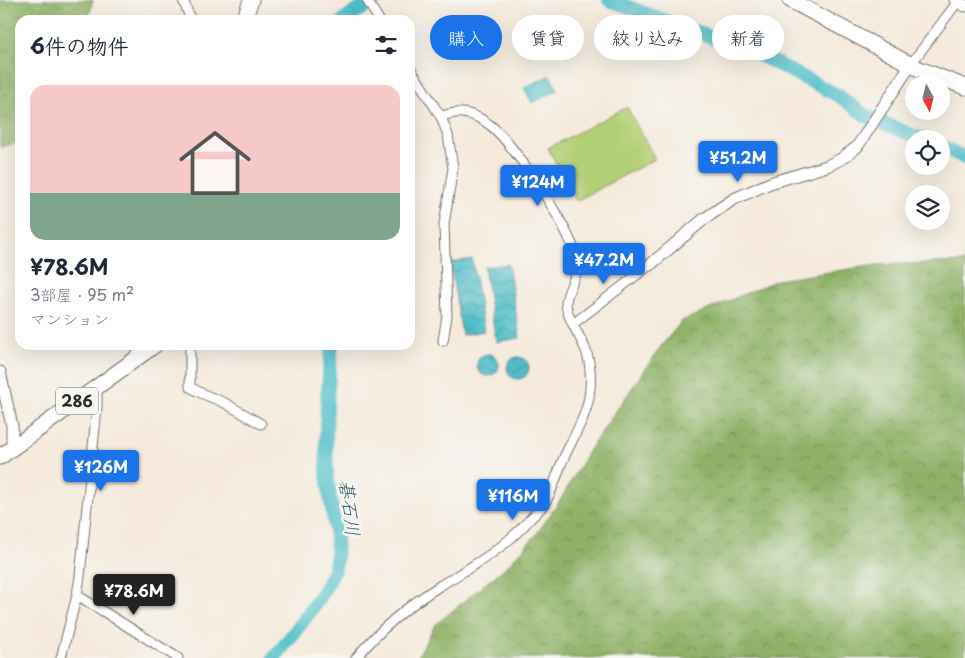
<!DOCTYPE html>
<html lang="ja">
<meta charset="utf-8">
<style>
body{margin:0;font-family:"Playpen Sans","Klee One",sans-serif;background:#f2f2f3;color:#1f2937;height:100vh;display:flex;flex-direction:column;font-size:19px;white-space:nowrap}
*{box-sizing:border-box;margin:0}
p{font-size:16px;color:#747a83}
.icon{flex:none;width:28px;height:28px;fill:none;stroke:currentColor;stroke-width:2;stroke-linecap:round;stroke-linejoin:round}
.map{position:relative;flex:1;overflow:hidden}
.drawer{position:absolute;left:15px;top:15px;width:400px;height:335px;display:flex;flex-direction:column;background:#fff;border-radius:15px;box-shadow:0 5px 20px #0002}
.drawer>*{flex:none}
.top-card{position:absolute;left:430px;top:15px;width:460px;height:45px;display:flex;gap:10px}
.needle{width:32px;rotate:173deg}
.fabs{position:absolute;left:905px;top:75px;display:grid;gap:10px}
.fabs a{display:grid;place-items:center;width:45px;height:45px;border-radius:50%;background:#fff;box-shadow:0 5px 20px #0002;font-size:25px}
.price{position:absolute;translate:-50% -42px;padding:0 11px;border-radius:5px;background:#1a73e8;color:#fff;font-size:16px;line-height:32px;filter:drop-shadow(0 1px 2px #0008)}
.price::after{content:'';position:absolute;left:50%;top:30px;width:15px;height:11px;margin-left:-8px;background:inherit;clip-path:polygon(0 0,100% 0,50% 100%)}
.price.on{background:#222;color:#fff}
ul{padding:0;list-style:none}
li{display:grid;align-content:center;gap:10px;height:265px;padding:0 15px}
li span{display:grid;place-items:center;height:155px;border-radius:15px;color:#555}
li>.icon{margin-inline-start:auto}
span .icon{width:90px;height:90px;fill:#fffc;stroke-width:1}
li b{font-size:21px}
h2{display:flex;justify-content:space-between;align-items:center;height:60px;padding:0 15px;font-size:21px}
.pill{padding:0 18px;border-radius:22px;background:#fff;box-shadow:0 5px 20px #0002;font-size:18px;line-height:45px}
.pill.on{background:#1a73e8;color:#fff}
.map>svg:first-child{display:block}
.grass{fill:#b4d076;stroke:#707e50}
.forest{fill:url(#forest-crowns);stroke:#5d6e49}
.water{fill:url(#water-waves);stroke:#3e747a}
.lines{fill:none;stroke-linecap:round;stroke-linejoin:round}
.river{stroke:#50bdc8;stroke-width:14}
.minor-casing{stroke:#726e69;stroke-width:11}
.tertiary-casing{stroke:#726e69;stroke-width:13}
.trunk-casing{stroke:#726e69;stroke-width:17}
.minor{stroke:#fff;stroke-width:9}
.tertiary{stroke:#fff;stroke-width:11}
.trunk{stroke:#fff;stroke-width:15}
.labels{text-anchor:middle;stroke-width:5;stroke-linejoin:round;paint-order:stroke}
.shield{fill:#f6f6f2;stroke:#686867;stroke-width:1}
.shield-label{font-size:16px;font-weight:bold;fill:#2b2b2b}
.water-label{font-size:19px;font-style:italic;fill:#385e62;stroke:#f6f6f2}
</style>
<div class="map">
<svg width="965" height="658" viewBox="0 0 965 658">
<defs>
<pattern id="forest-crowns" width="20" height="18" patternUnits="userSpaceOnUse" patternTransform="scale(1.25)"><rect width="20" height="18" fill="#8fb267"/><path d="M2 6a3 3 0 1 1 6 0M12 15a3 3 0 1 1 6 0" fill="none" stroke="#759155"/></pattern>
<pattern id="water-waves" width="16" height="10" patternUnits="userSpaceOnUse" patternTransform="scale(1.25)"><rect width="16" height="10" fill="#50bdc8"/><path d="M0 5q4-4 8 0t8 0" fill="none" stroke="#439aa3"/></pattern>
</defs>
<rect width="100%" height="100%" fill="#f6f6f2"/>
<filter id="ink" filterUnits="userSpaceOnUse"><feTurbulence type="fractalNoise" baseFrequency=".02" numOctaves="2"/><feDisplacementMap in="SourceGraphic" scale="10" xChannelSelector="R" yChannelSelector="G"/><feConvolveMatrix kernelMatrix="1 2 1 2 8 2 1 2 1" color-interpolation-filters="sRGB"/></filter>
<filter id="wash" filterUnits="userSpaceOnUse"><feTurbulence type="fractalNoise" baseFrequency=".0096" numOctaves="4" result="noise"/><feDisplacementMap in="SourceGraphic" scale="20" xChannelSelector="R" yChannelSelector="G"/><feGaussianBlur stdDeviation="1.12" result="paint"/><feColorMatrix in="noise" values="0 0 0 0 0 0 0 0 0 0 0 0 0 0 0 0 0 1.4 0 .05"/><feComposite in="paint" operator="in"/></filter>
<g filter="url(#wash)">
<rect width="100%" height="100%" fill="#f5eadc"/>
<polygon class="grass" points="627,107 655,159 576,201 548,148"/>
<g class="forest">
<polygon points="0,0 93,0 88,20 20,20 20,142 0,147"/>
<polygon points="965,262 965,658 417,658 435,625 507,566 536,535 559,502 589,450 662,345 682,321 777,280 876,265"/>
</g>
<g class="water">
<polygon points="550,75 558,90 532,103 524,88"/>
<polygon points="472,259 484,331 462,335 450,263"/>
<polygon points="508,264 520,338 496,342 484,267"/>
<circle cx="488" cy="365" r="11"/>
<circle cx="518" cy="368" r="11"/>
</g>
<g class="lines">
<g class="river">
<polyline points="609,0 758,54 839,96 866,116 922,139"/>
<polyline points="343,20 375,0"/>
<polyline points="941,146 965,158"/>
<path d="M274 658C291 637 329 590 335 566 341 543 328 496 327 471 325 429 327 386 332 345"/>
</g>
</g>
</g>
<g filter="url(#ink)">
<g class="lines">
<g class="minor-casing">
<g id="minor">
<polyline points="183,0 191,20"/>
<polyline points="367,0 379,20"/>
<polyline points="911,64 959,0"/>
<polyline points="410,68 441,117 448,135 453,168 444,224 447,316 443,341"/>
<polyline points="573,324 650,265"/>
<polyline points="190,345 190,387 201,393 225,403 261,424"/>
<polyline points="77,595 178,658"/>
<polyline points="61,658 77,595 80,576 97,407 97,386"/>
<path d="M356 658C380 629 409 605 441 585 476 564 504 549 531 518 536 513 543 507 546 501 553 489 557 475 562 462 572 438 588 416 590 389 591 376 590 360 585 348 580 336 566 316 566 303 566 292 579 273 578 264 575 235 514 143 490 125 474 113 459 109 441 117"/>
</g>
</g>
<g class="tertiary-casing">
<g id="tertiary">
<polyline points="955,0 965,6"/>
<polyline points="650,265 704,219 734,199 770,183 827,166 841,159 857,147 911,64"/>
<polyline points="0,372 12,426 12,448"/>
</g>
</g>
<g class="trunk-casing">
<g id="trunk">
<polyline points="790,0 917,68 965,87"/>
<polyline points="244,20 251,0"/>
<polyline points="0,457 155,345"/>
</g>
</g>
<use href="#minor" class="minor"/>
<use href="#tertiary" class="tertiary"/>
<use href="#trunk" class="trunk"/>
</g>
</g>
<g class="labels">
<rect class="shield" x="56" y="387.5" width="42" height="27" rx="4"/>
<g class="shield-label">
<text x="77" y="407">286</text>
</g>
<g class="water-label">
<text transform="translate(350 508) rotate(83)" y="7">碁石川</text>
</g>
</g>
</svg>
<div class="fabs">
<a><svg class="needle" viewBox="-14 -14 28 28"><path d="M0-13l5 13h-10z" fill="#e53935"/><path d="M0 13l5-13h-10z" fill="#747a83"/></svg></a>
<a><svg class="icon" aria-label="locate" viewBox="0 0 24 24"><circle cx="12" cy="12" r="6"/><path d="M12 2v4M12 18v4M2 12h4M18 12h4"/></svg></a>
<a><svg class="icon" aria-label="layers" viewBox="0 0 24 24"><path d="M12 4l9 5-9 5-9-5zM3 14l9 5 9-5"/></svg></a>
</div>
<b class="price" style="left:738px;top:183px">¥51.2M</b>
<b class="price" style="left:538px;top:207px">¥124M</b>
<b class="price" style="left:604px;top:285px">¥47.2M</b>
<b class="price" style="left:101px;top:492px">¥126M</b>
<b class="price" style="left:513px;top:521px">¥116M</b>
<b class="price on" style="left:134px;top:616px">¥78.6M</b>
<div class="top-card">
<a class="pill on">購入</a>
<a class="pill">賃貸</a>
<a class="pill">絞り込み</a>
<a class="pill">新着</a>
</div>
<section class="drawer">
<h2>6件の物件<svg class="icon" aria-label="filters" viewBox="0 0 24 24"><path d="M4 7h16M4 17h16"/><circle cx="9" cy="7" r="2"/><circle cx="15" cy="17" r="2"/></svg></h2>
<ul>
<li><span style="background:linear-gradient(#f6c9c9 70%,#7fa58c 0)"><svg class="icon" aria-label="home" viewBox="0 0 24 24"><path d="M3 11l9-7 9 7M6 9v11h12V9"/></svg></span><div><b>¥78.6M</b><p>3部屋 · 95 m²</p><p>マンション</p></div></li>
</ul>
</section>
</div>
